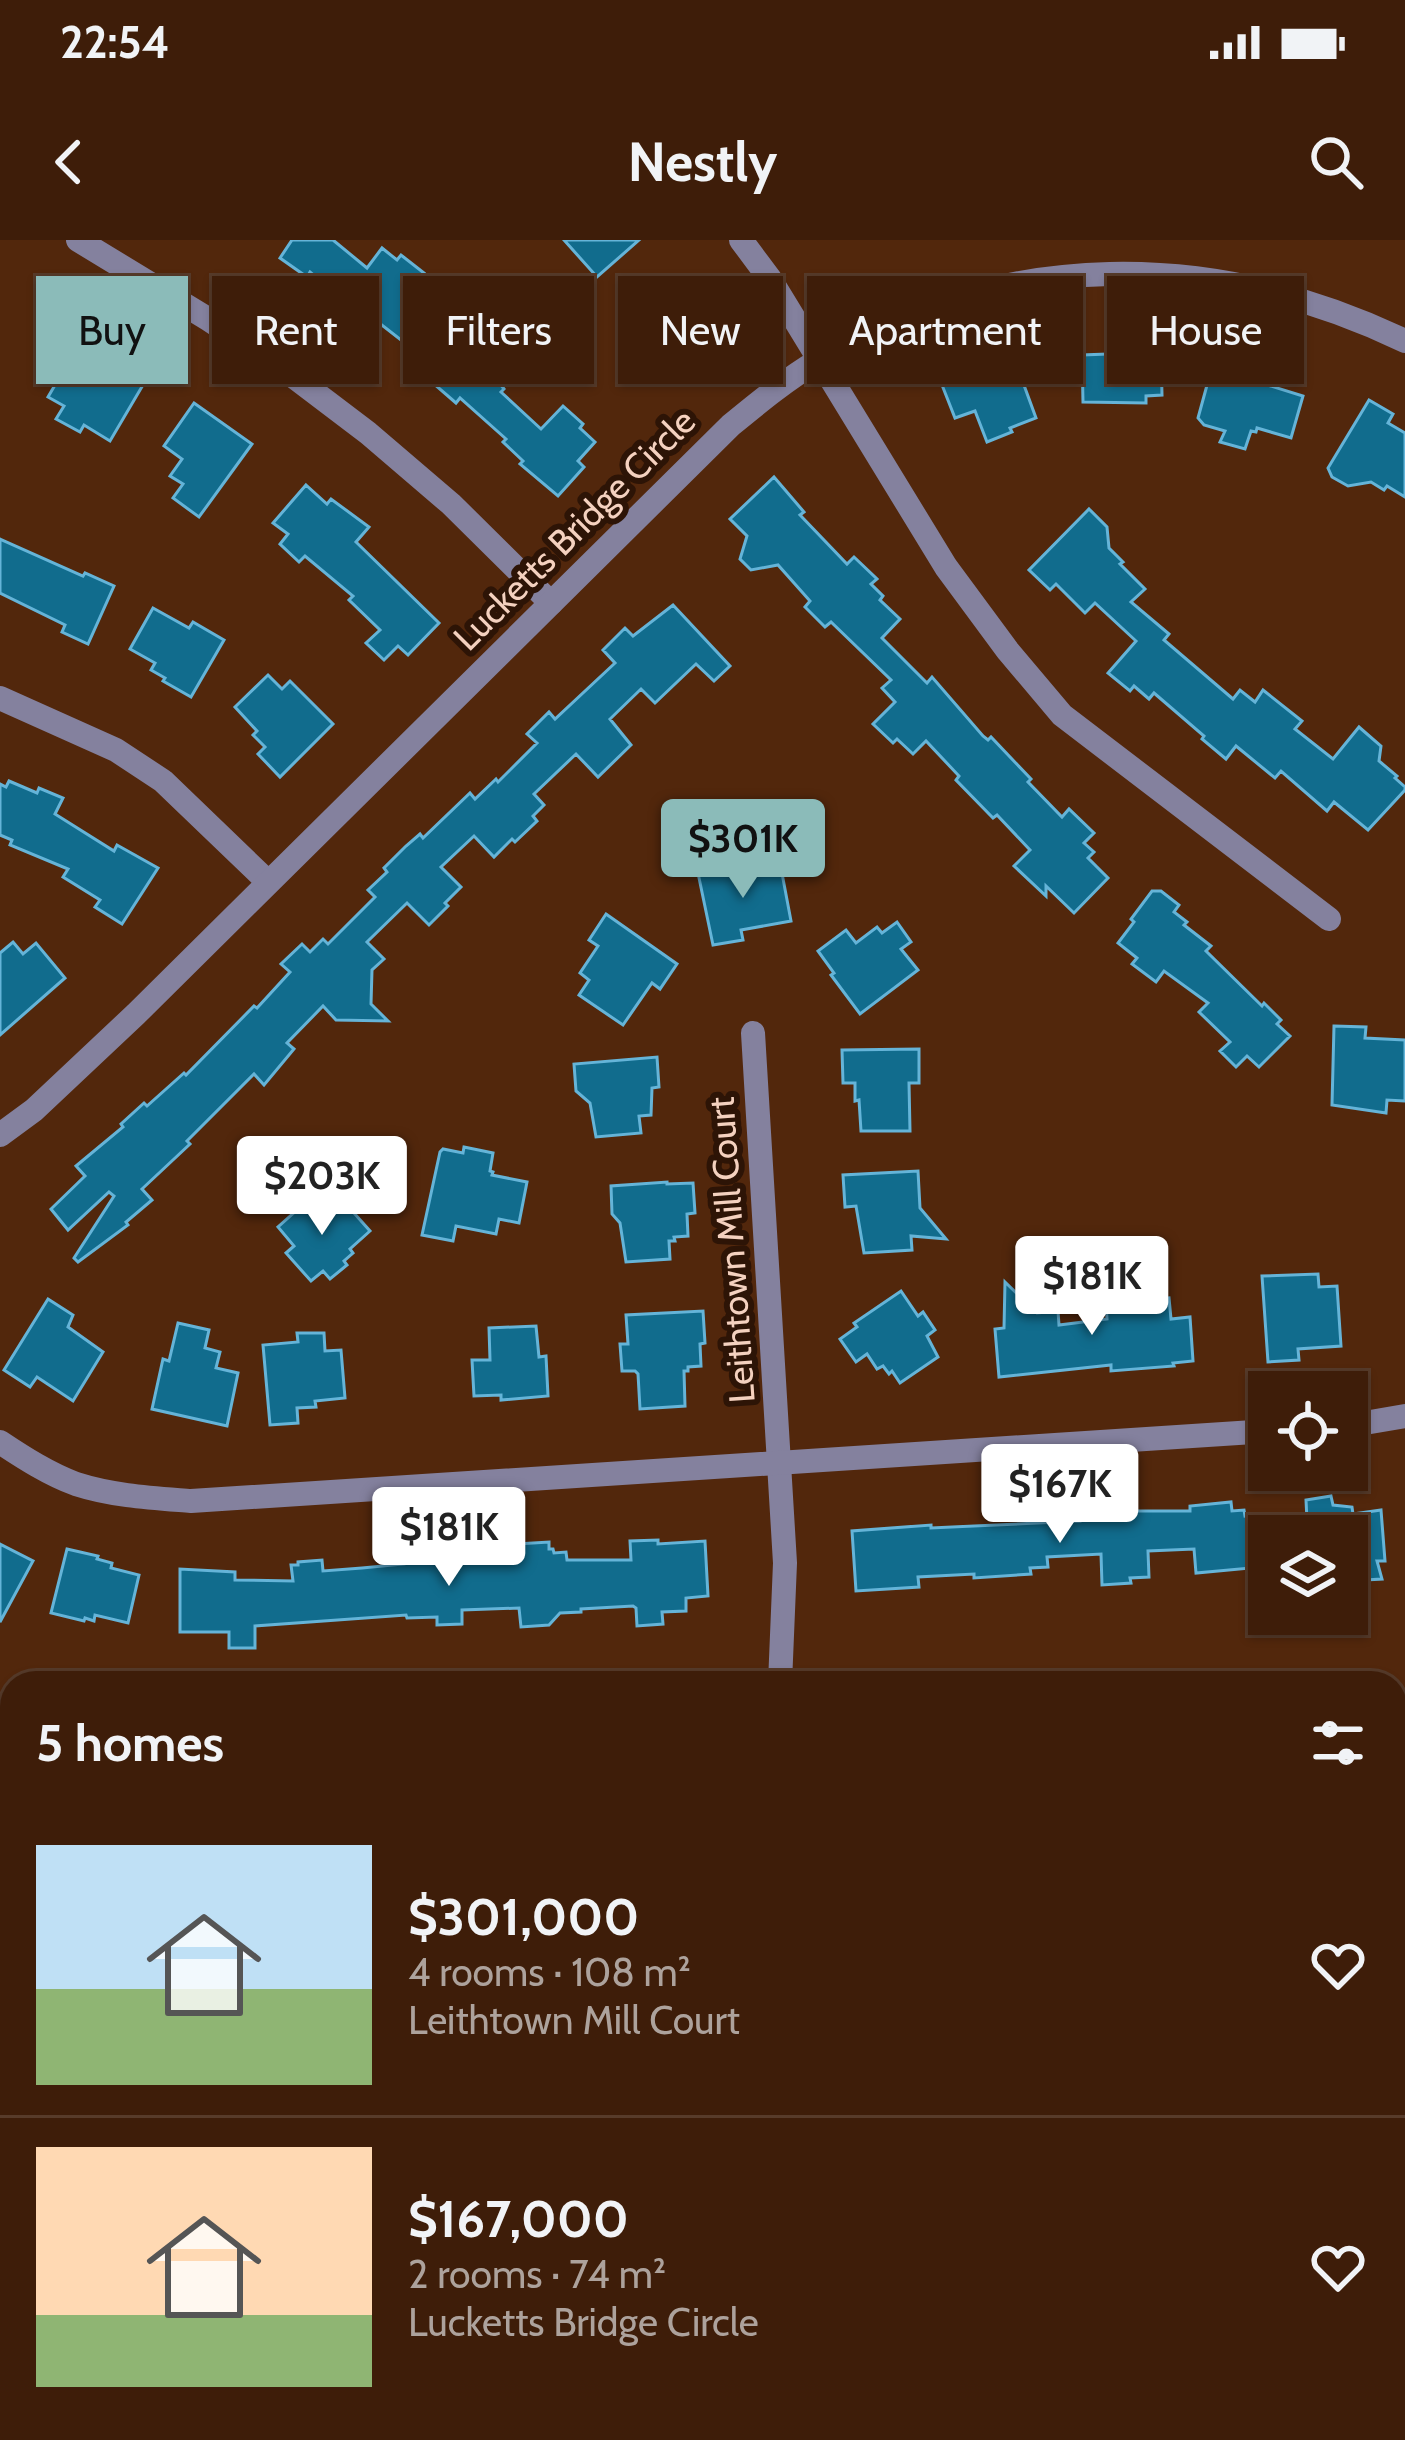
<!DOCTYPE html>
<meta charset="utf-8">
<style>
body{margin:0;font-family:Cabin,sans-serif;background:#452612;color:#f1f3f6;height:100vh;display:flex;flex-direction:column;font-size:45px;white-space:nowrap}
*{box-sizing:border-box;margin:0}
p{font-size:39px;color:#ada29c}
.icon{flex:none;width:66px;height:66px;fill:none;stroke:currentColor;stroke-width:2;stroke-linecap:round;stroke-linejoin:round}
.map{position:relative;flex:1;overflow:hidden}
.panel{position:absolute;left:0px;top:1431px;width:1407px;height:771px;display:flex;flex-direction:column;background:#3e1d09;border-radius:36px 36px 0 0;box-shadow:0 3px 9px #0004,0 0 0 3px #573b2a}
.panel>*{flex:none}
.hud{position:absolute;left:36px;top:36px;width:1335px;height:108px;display:flex;gap:24px}
.buttons{position:absolute;left:1248px;top:1131px;display:grid;gap:24px}
.buttons a{display:grid;place-items:center;width:120px;height:120px;border-radius:0px;background:#3e1d09;box-shadow:0 3px 9px #0004,0 0 0 3px #573b2a;font-size:60px}
.price{position:absolute;translate:-50% -102px;padding:0 27px;border-radius:12px;background:#fff;color:#222;font-size:39px;line-height:78px;filter:drop-shadow(0 3px 6px #0008)}
.price::after{content:'';position:absolute;left:50%;top:72px;width:36px;height:27px;margin-left:-18px;background:inherit;clip-path:polygon(0 0,100% 0,50% 100%)}
.price.current{background:#8bbbb9;color:#111}
ul{padding:0;list-style:none}
li{display:flex;align-items:center;gap:36px;height:300px;padding:0 36px}
li+li{border-top:3px solid #573b2a}
li span{display:grid;place-items:center;flex:none;width:336px;height:240px;border-radius:0px;color:#555}
li>.icon{margin-inline-start:auto}
span .icon{width:144px;height:144px;fill:#fffc;stroke-width:1}
li b{font-size:51px}
h2{display:flex;justify-content:space-between;align-items:center;height:144px;padding:0 36px;font-size:51px}
.chip{padding:0 42px;border-radius:0px;background:#3e1d09;box-shadow:0 3px 9px #0004,0 0 0 3px #573b2a;font-size:42px;line-height:108px}
.chip.current{background:#8bbbb9;color:#111}
.status{display:flex;justify-content:space-between;align-items:center;height:84px;padding:0 60px;background:#3e1d09;direction:ltr}
.status svg{height:33px;fill:currentColor}
header{display:flex;justify-content:space-between;align-items:center;height:156px;padding:0 36px;background:#3e1d09;font-size:54px;font-weight:700}
.map>svg:first-child{display:block}
.green{fill:#545300}
.building{fill:#116c8d;stroke:#65b4d8;stroke-width:3}
.lines{fill:none;stroke-linecap:round;stroke-linejoin:round}
.path{stroke:#a47d67;stroke-width:4.5;stroke-dasharray:6 9;stroke-linecap:butt}
.minor{stroke:#84819e;stroke-width:24}
.labels{text-anchor:middle;stroke-width:12;stroke-linejoin:round;paint-order:stroke}
.street-label{font-size:36px;fill:#f4d1bf;stroke:#2d1406}
</style>
<div class="status"><b>22:54</b><svg viewBox="0 0 49 12"><path d="M0 12V9h3v3zM5 12V6h3v6zM10 12V3h3v9zM15 12V0h3v12zM26 1h20v11H26zM47 4h2v5h-2z"/></svg></div>
<header><svg class="icon" aria-label="back" viewBox="0 0 24 24"><path d="M15 5l-7 7 7 7"/></svg>Nestly<svg class="icon" aria-label="search" viewBox="0 0 24 24"><circle cx="10" cy="10" r="6"/><path d="M15 15l6 6"/></svg></header>
<div class="map">
<svg width="1405" height="2200" viewBox="0 0 1405 2200">
<rect width="100%" height="100%" fill="#52270c"/>
<polygon class="green" points="1405,2020 1405,2200 930,2200 928,2190 1395,2190 1395,2022"/>
<g class="building">
<polygon points="292,0 333,0 367,28 382,8 397,20 401,15 424,33 405,57 422,70 418,75 454,104 471,83 508,115 490,131 504,149 501,152 541,189 563,166 583,184 580,188 595,202 578,221 584,227 558,256 520,224 523,221 503,202 506,199 460,158 456,163 434,144 436,141 422,128 428,121 378,82 374,86 310,32 307,37 280,18"/>
<polygon points="564,0 639,0 597,37"/>
<polygon points="675,35 692,59 697,56 705,69 710,66 727,90 671,128 655,104 661,100 635,62"/>
<polygon points="1218,105 1247,113 1244,127 1260,131 1258,142 1303,156 1291,198 1257,188 1256,192 1251,191 1245,209 1220,202 1225,191 1204,185 1198,178"/>
<polygon points="1161,112 1162,155 1146,156 1146,163 1083,162 1082,115"/>
<polygon points="72,116 95,130 100,122 115,130 122,117 150,133 110,201 84,185 80,192 56,179 64,166 48,157"/>
<polygon points="1014,118 1036,178 1010,188 1012,192 987,202 975,171 955,178 942,145 967,136 966,131 996,120 998,124"/>
<polygon points="1369,160 1393,174 1388,183 1405,193 1405,257 1387,246 1384,250 1371,242 1348,246 1332,237 1328,228"/>
<polygon points="194,163 252,204 199,277 173,258 183,244 170,236 182,219 164,206"/>
<polygon points="774,237 804,272 800,275 847,324 854,317 877,339 871,344 883,356 880,360 900,379 882,398 927,443 932,437 983,496 988,500 991,497 1031,539 1028,542 1062,577 1069,569 1094,593 1084,603 1094,612 1088,618 1108,638 1074,673 1046,646 1046,656 1014,626 1030,610 997,575 993,578 956,540 959,536 926,501 913,514 897,499 893,503 873,484 895,462 882,448 891,440 831,382 825,387 805,367 810,361 778,325 751,330 740,319 747,296 730,279"/>
<polygon points="306,245 327,264 331,259 369,287 356,302 439,383 408,415 398,406 384,420 366,403 380,390 349,360 353,356 305,316 299,322 280,304 288,294 273,283"/>
<polygon points="1089,269 1107,287 1109,308 1123,322 1120,324 1145,349 1131,362 1169,394 1164,400 1233,459 1240,450 1255,462 1263,450 1302,481 1295,489 1333,519 1359,487 1381,506 1379,521 1397,536 1395,538 1405,547 1405,550 1368,590 1334,562 1327,571 1281,531 1275,538 1236,506 1226,519 1202,499 1204,496 1154,453 1149,459 1134,446 1130,451 1108,433 1136,401 1095,363 1085,373 1056,344 1050,350 1029,330"/>
<polygon points="0,299 83,336 85,333 114,346 88,404 62,392 65,385 0,353"/>
<polygon points="673,365 730,426 714,441 696,424 655,463 641,449 610,479 631,505 598,537 576,514 534,554 544,565 533,576 537,581 515,602 512,599 494,617 474,596 441,627 461,647 445,663 448,666 429,685 407,663 367,702 384,719 372,730 371,764 388,781 336,780 323,766 287,803 294,809 264,845 254,834 187,901 190,904 142,949 152,960 126,982 128,985 78,1022 74,1018 114,956 109,952 68,990 51,969 85,936 76,926 123,887 121,884 144,863 147,866 184,833 186,835 254,766 257,768 290,732 281,724 302,704 310,712 323,699 328,704 375,657 368,650 387,632 384,628 406,606 420,594 423,598 470,553 475,559 496,539 498,542 537,503 527,494 549,472 555,479 615,423 603,410 625,388 633,396"/>
<polygon points="153,368 189,388 193,382 224,400 191,457 163,441 165,438 151,430 155,423 130,409"/>
<polygon points="268,435 282,449 290,441 333,484 280,537 258,514 265,507 253,495 257,491 235,467"/>
<polygon points="9,541 37,553 39,548 63,558 55,574 114,611 117,605 158,628 122,684 95,667 100,660 63,637 68,629 10,605 12,600 0,595 0,544 6,547"/>
<polygon points="748,625 750,634 781,628 791,681 741,690 743,700 713,705 698,633"/>
<polygon points="1152,651 1161,651 1179,665 1174,672 1187,682 1184,685 1211,706 1206,711 1262,766 1264,763 1281,780 1277,784 1290,796 1259,827 1247,816 1236,827 1220,811 1230,802 1199,772 1208,763 1164,731 1156,742 1132,724 1137,718 1118,703 1134,682 1131,679"/>
<polygon points="606,674 677,724 660,749 652,743 623,785 579,755 589,740 580,733 598,706 589,700"/>
<polygon points="897,682 911,702 901,709 918,730 860,774 831,735 834,733 818,711 846,690 856,703 877,687 882,693"/>
<polygon points="13,702 23,714 36,703 65,738 0,795 0,713"/>
<polygon points="1334,786 1366,787 1365,798 1405,800 1405,861 1387,860 1386,873 1332,865"/>
<polygon points="919,809 919,843 909,843 910,891 861,891 859,860 855,861 855,843 843,843 842,810"/>
<polygon points="657,817 659,847 652,848 651,875 639,876 641,893 596,897 590,863 576,851 574,824"/>
<polygon points="464,907 493,913 490,931 493,932 492,935 527,942 519,983 499,979 496,994 456,986 453,1001 422,995 440,912 443,909 463,913"/>
<polygon points="918,931 920,968 946,999 911,996 912,1010 864,1013 856,966 845,967 843,935"/>
<polygon points="667,942 667,944 693,943 695,973 687,974 688,996 674,997 675,1001 669,1001 670,1019 626,1022 620,983 612,974 611,946"/>
<polygon points="314,955 332,976 346,964 370,991 350,1009 353,1013 344,1021 347,1025 330,1039 323,1031 311,1041 286,1013 294,1006 278,987"/>
<polygon points="1318,1034 1319,1047 1337,1046 1341,1106 1298,1109 1299,1120 1268,1122 1262,1036"/>
<polygon points="1005,1042 1037,1073 1058,1071 1059,1085 1107,1079 1106,1060 1136,1057 1136,1061 1169,1058 1171,1079 1190,1077 1193,1121 1173,1123 1174,1126 1111,1131 1111,1125 999,1137 995,1089 1004,1088"/>
<polygon points="901,1051 918,1076 923,1072 935,1090 927,1096 938,1117 900,1143 892,1131 889,1134 883,1126 877,1129 867,1114 856,1122 840,1099 857,1087 854,1083"/>
<polygon points="48,1059 73,1075 68,1087 103,1112 73,1161 37,1137 30,1147 4,1130"/>
<polygon points="703,1071 705,1103 700,1104 701,1126 688,1127 688,1131 684,1131 685,1166 640,1169 638,1134 635,1131 622,1131 620,1104 628,1104 626,1075"/>
<polygon points="178,1083 209,1090 205,1108 220,1112 216,1128 238,1133 227,1186 152,1169 163,1119 169,1121"/>
<polygon points="536,1086 539,1117 546,1116 548,1156 501,1160 501,1155 474,1156 472,1120 490,1120 489,1088"/>
<polygon points="297,1093 324,1093 325,1111 341,1110 345,1158 315,1161 316,1167 297,1168 298,1183 270,1185 263,1105 298,1102"/>
<polygon points="1331,1256 1333,1265 1352,1267 1353,1274 1381,1270 1385,1321 1377,1321 1382,1339 1347,1341 1347,1296 1300,1296 1299,1282 1307,1281 1306,1260"/>
<polygon points="1231,1262 1232,1271 1244,1270 1245,1276 1264,1274 1269,1322 1251,1324 1251,1328 1196,1333 1194,1309 1148,1311 1149,1337 1130,1338 1131,1343 1102,1345 1101,1314 1047,1317 1048,1327 1030,1328 1031,1334 974,1338 974,1334 918,1337 919,1347 856,1351 852,1291 931,1285 931,1288 1080,1281 1080,1279 1107,1278 1107,1271 1190,1271 1190,1266"/>
<polygon points="658,1300 658,1304 705,1301 708,1356 686,1358 686,1371 662,1372 663,1384 637,1386 636,1368 633,1366 581,1369 581,1372 560,1373 549,1385 521,1387 519,1368 462,1370 462,1384 437,1385 437,1377 407,1378 406,1375 255,1386 255,1408 229,1408 229,1392 180,1392 180,1329 235,1332 235,1340 293,1341 291,1325 298,1325 298,1322 322,1320 323,1331 362,1328 404,1324 404,1313 433,1311 434,1317 452,1316 453,1322 518,1319 517,1304 549,1302 549,1309 553,1309 554,1313 566,1312 567,1320 631,1320 630,1301"/>
<polygon points="0,1304 33,1321 0,1382"/>
<polygon points="67,1309 98,1316 97,1319 112,1323 111,1328 139,1335 128,1383 95,1375 94,1381 85,1378 84,1381 51,1373"/>
</g>
<g class="lines">
<polyline class="path" points="1395,1876 1405,1882"/>
<g class="minor">
<polyline points="78,0 208,79 285,130 368,193 451,264 551,363"/>
<polyline points="741,0 770,39 946,327 1008,411 1062,475 1329,679"/>
<polyline points="0,458 116,510 163,541 268,642"/>
<polyline points="753,793 785,1323 780,1443"/>
<path d="M0 895 34 870 136 774 731 185C759 162 787 139 819 120 1004 8 1213 9 1405 101"/>
<polyline points="1347,1186 1405,1176"/>
<path d="M0 1202C24 1218 49 1234 76 1244 113 1256 153 1258 191 1261L1269 1191"/>
<polyline points="10,1725 12,1733"/>
<polyline points="148,2190 152,2200"/>
<polyline points="789,2190 790,2200"/>
</g>
</g>
<g class="labels">
<g class="street-label">
<text transform="translate(574 289) rotate(-45)" y="13">Lucketts Bridge Circle</text>
<text transform="translate(731 1010) rotate(-94)" y="13">Leithtown Mill Court</text>
</g>
</g>
</svg>
<div class="buttons">
<a><svg class="icon" aria-label="locate" viewBox="0 0 24 24"><circle cx="12" cy="12" r="6"/><path d="M12 2v4M12 18v4M2 12h4M18 12h4"/></svg></a>
<a><svg class="icon" aria-label="layers" viewBox="0 0 24 24"><path d="M12 4l9 5-9 5-9-5zM3 14l9 5 9-5"/></svg></a>
</div>
<b class="price current" style="left:743px;top:661px">$301K</b>
<b class="price" style="left:322px;top:998px">$203K</b>
<b class="price" style="left:1092px;top:1098px">$181K</b>
<b class="price" style="left:1060px;top:1306px">$167K</b>
<b class="price" style="left:449px;top:1349px">$181K</b>
<div class="hud">
<a class="chip current">Buy</a>
<a class="chip">Rent</a>
<a class="chip">Filters</a>
<a class="chip">New</a>
<a class="chip">Apartment</a>
<a class="chip">House</a>
</div>
<section class="panel">
<h2>5 homes<svg class="icon" aria-label="filters" viewBox="0 0 24 24"><path d="M4 7h16M4 17h16"/><circle cx="9" cy="7" r="2"/><circle cx="15" cy="17" r="2"/></svg></h2>
<ul>
<li><span style="background:linear-gradient(#bfe0f5 60%,#8fb573 0)"><svg class="icon" aria-label="home" viewBox="0 0 24 24"><path d="M3 11l9-7 9 7M6 9v11h12V9"/></svg></span><div><b>$301,000</b><p>4 rooms · 108 m²</p><p>Leithtown Mill Court</p></div><svg class="icon" aria-label="heart" viewBox="0 0 24 24"><path d="M12 20l-8-8c-3-5 5-10 8-4 3-6 11-1 8 4z"/></svg></li>
<li><span style="background:linear-gradient(#ffd9b3 70%,#8fb573 0)"><svg class="icon" aria-label="home" viewBox="0 0 24 24"><path d="M3 11l9-7 9 7M6 9v11h12V9"/></svg></span><div><b>$167,000</b><p>2 rooms · 74 m²</p><p>Lucketts Bridge Circle</p></div><svg class="icon" aria-label="heart" viewBox="0 0 24 24"><path d="M12 20l-8-8c-3-5 5-10 8-4 3-6 11-1 8 4z"/></svg></li>
</ul>
</section>
</div>
